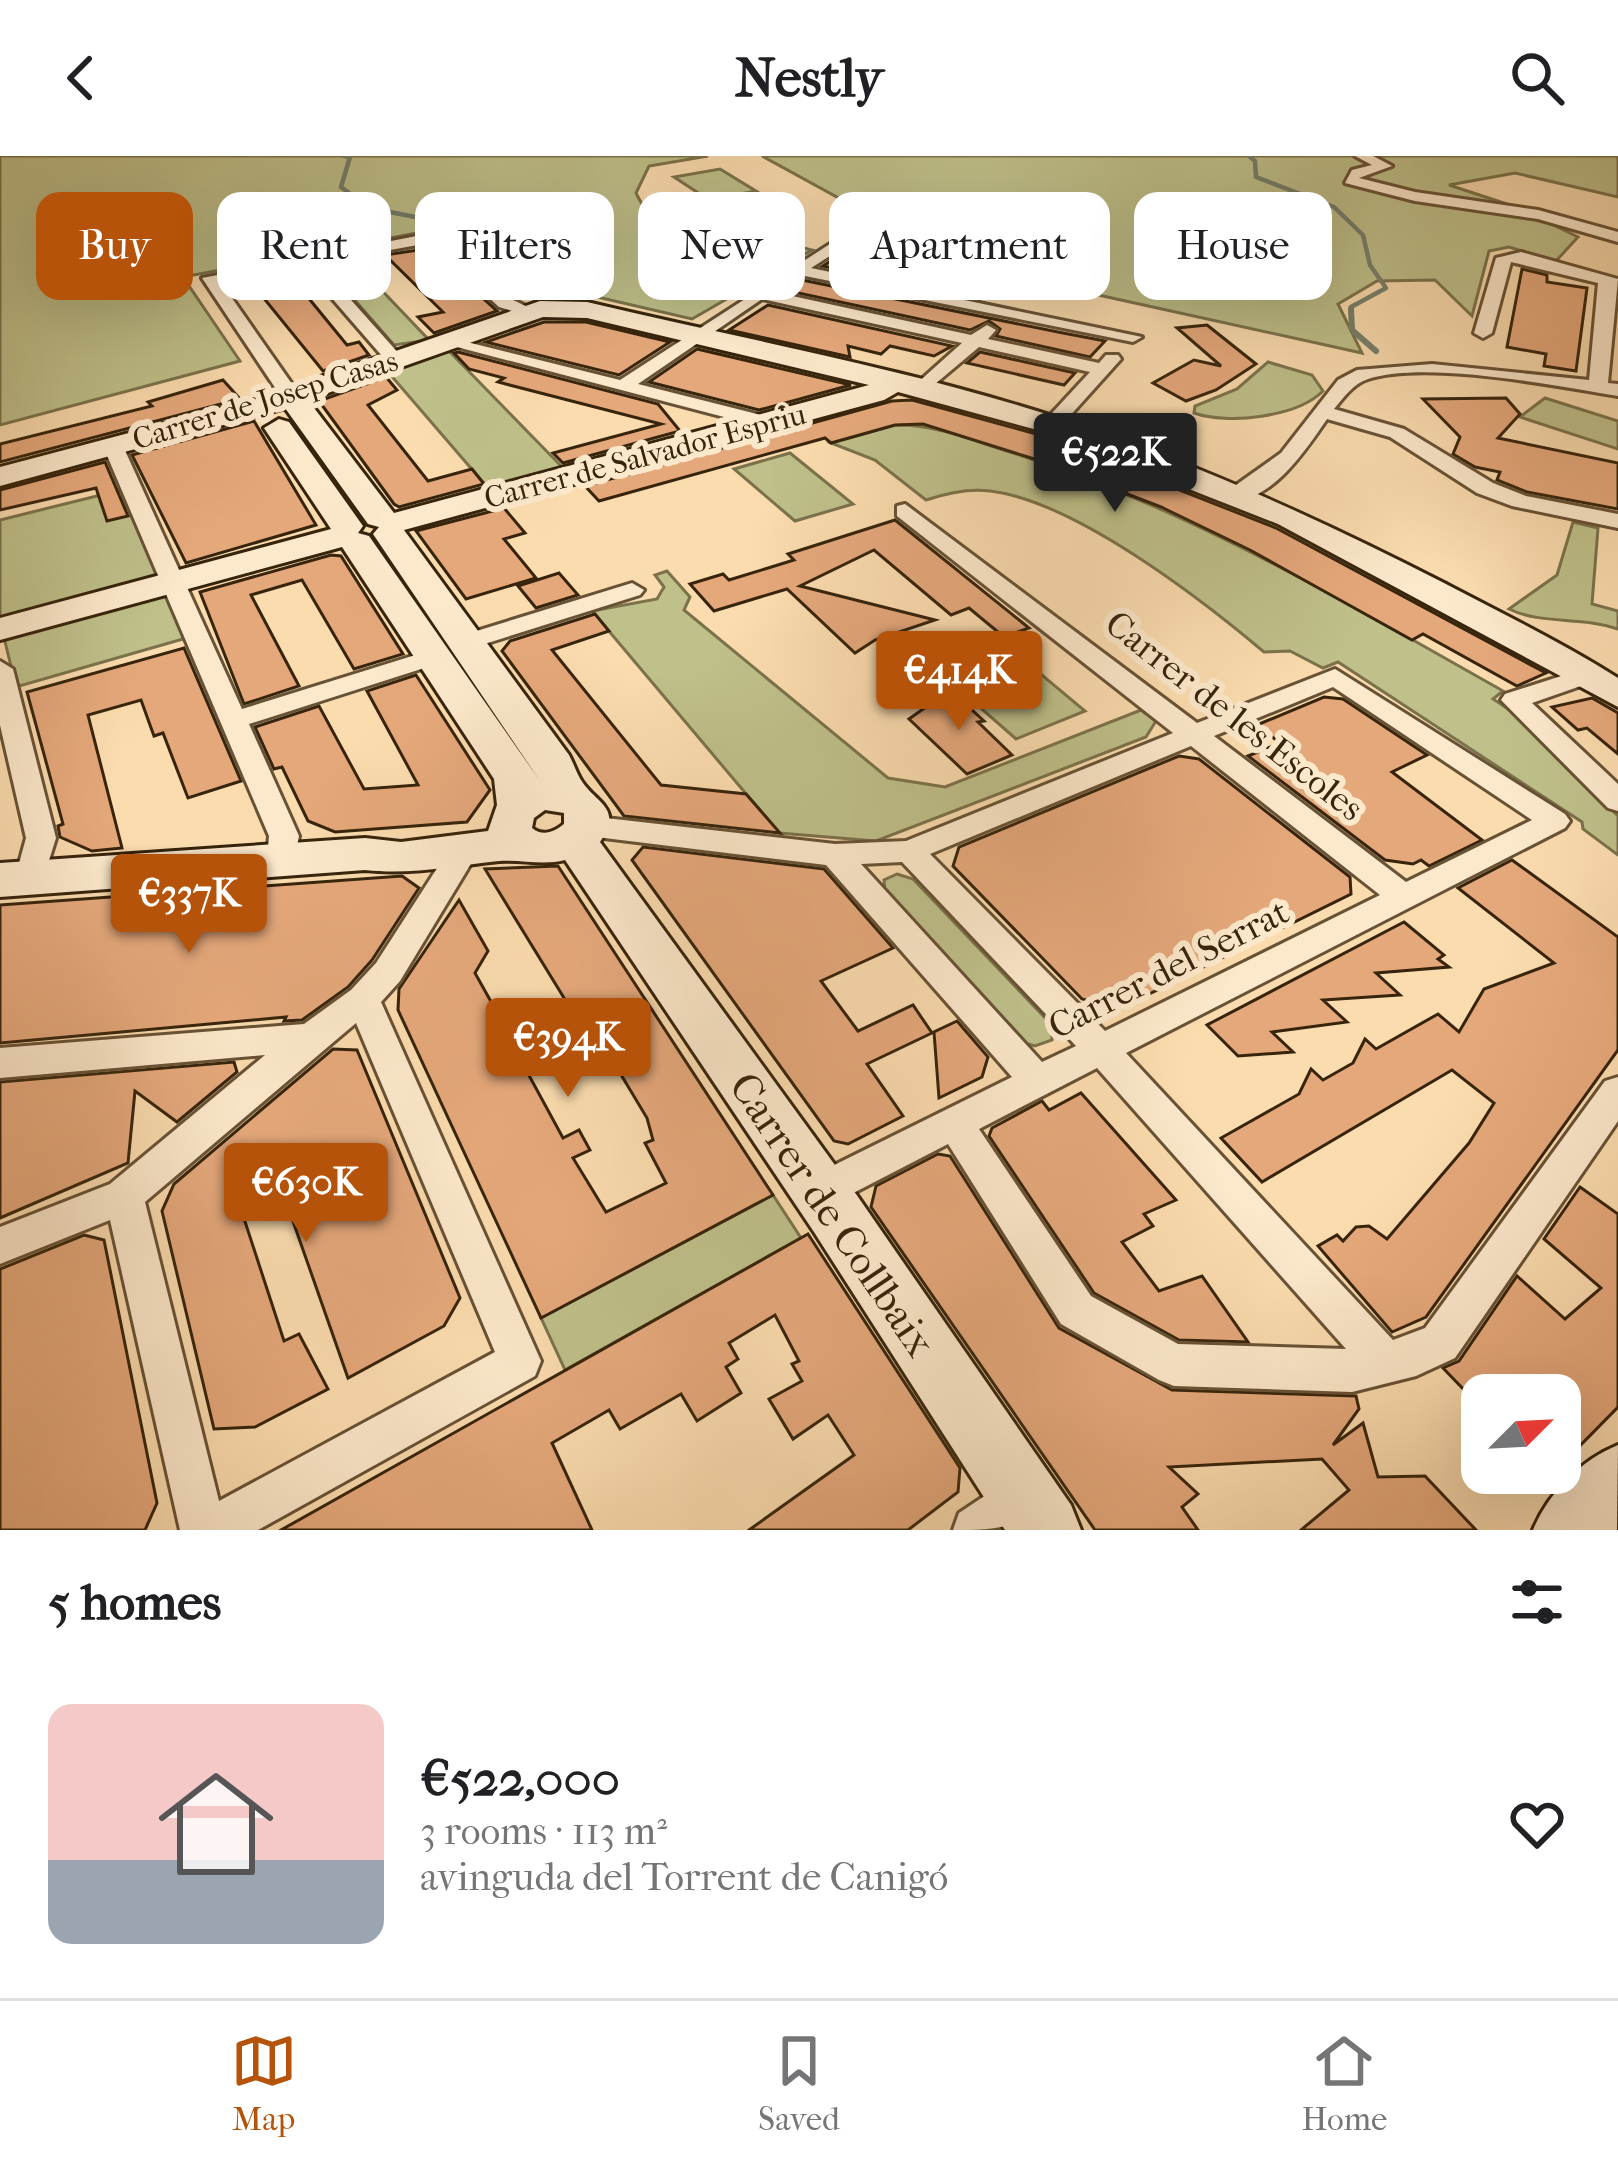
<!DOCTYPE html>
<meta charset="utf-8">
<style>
body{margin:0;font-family:"IM FELL French Canon",serif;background:#f2f2f2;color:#202124;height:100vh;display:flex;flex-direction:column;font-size:45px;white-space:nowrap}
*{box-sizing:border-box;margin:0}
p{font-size:39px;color:#757577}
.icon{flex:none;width:66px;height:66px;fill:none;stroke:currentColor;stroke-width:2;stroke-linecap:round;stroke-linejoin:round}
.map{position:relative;height:1374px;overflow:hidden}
.panel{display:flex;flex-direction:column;background:#fff;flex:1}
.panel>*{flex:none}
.banner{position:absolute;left:36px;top:36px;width:1548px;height:108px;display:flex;gap:24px}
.needle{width:78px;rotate:66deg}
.buttons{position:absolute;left:1461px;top:1218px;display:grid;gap:24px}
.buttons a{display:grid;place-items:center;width:120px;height:120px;border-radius:24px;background:#fff;box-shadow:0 12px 48px #0002;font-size:60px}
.price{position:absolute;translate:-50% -102px;padding:0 27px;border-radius:12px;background:#b45309;color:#fff;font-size:39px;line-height:78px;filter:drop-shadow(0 3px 6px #0008)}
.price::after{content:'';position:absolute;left:50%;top:72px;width:36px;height:27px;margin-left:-18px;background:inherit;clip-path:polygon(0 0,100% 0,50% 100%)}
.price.current{background:#222;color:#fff}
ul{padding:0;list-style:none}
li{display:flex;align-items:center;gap:36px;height:300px;padding:0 48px}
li+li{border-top:3px solid #e0e0e0}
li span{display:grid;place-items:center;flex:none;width:336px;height:240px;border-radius:24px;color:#555}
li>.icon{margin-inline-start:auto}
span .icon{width:144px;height:144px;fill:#fffc;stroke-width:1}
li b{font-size:51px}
h2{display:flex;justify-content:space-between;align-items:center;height:144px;padding:0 48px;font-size:51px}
.tag{padding:0 42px;border-radius:24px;background:#fff;box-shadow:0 12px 48px #0002;font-size:42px;line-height:108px}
.tag.current{background:#b45309;color:#fff}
header{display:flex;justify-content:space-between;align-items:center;height:156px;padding:0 48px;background:#fff;font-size:54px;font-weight:700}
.tabs{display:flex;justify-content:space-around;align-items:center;height:168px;border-top:3px solid #e0e0e0;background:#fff;font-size:33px;color:#757577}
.tabs a{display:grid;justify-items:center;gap:6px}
.tabs .current{color:#b45309}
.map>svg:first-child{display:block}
.green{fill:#bfc08a;stroke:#7b724b;stroke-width:3}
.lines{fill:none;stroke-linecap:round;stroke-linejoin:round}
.stream-far1{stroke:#757f6b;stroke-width:4.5}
.stream{stroke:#757f6b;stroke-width:6}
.building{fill:#e5a87b;stroke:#37240c;stroke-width:3}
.street-casing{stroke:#685235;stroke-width:6}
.secondary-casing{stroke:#37240c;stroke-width:6}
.street{fill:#fce8cb;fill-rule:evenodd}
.secondary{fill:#fce8cb;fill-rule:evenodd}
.labels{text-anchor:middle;stroke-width:12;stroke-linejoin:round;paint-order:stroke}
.far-street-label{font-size:30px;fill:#37240c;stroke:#fce8cb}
.street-label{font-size:36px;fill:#37240c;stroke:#fce8cb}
.near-street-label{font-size:42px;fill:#37240c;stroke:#fce8cb}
</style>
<header><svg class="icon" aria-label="back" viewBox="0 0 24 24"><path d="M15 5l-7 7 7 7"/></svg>Nestly<svg class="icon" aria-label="search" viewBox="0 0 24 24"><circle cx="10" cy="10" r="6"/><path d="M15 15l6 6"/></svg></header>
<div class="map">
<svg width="1618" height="1374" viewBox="0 0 1618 1374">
<rect width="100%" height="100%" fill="#fbdcaf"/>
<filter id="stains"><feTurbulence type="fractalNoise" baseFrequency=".00167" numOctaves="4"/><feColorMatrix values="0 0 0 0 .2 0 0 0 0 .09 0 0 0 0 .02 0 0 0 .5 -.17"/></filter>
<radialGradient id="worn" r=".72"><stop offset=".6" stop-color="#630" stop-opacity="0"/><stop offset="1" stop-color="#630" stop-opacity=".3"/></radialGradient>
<g class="green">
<path d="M0 0H708L649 10 636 37C665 98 709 76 763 83 779 85 796 90 812 94L692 163 593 140 525 134 443 72 183 121 240 205 0 269Z"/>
<polygon points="762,0 1618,0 1618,41 1515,17 1449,29 1519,52 1578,81 1556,105 1509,91 1489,95 1472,160 1435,124 1377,125 1338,148 1362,197 921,100 886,68"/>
<polygon points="720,13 756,35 709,44 674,21"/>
<polygon points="349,100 429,184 394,189 324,109"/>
<polygon points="448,194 562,311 488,332 388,216"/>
<path d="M1268 206 1312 219 1323 235C1297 261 1228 269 1194 257L1195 250 1237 233Z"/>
<polygon points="1545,242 1618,265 1618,293 1520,261"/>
<path d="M895 269C935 268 972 284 1010 296 1187 351 1343 445 1503 535L1493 543 1522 562 1618 660V699L1583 673 1582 666 1338 506 1323 512 1290 495 1264 496C1200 442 1074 345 990 335 968 332 947 337 926 344L875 304 831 287Z"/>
<polygon points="790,297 853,348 795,365 734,313"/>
<polygon points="125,333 190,481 16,531 0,465 0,364"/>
<path d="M1573 366 1598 372 1592 448 1618 455V473C1581 460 1542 469 1509 453L1557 419Z"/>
<polygon points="667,415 690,441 684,454 888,622 945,631 1141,554 1156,565 1146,581 876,685 779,677 592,455 657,443 664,431 655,419"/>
<polygon points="993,479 994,479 1085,555 1016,583 926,504"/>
<polygon points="897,718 913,723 1051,868 1052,884 1035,890 1021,886 885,737 884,724"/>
<polygon points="773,1039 801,1082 565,1214 541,1162"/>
</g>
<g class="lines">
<g class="stream-far1">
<polyline points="344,0 350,1 341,31 369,52 467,71"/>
<polyline points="1249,0 1255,5 1256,21 1334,51 1363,79 1370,109 1386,132 1351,151 1351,156"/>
</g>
<polyline class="stream" points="1351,153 1352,174 1376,195"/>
</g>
<g class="building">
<polygon points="418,94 460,130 467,128 497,155 434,177 418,161 443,156 385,99"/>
<polygon points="837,101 980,128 993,131 980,143 823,110"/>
<polygon points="1522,113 1547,119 1547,126 1587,132 1576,215 1544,210 1546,198 1507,191"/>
<polygon points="288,117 347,189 359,186 369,199 323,215 249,124"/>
<polygon points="802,124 1063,177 1105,185 1090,201 996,180 1000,173 989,165 970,174 789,135"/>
<polygon points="768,149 952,190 934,200 890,190 881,198 848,190 850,201 729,174"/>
<polygon points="544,166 586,166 670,186 619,219 486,186"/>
<polygon points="1207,169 1256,208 1216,234 1186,245 1153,227 1194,204 1221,210 1177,172"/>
<polygon points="697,193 851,229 759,254 649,226"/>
<polygon points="458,196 658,248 680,275 563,307 553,297 661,268 498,226 504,222 469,213 454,197"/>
<polygon points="980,196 1075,217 1064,229 967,207"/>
<polygon points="386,221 397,234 368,249 428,325 472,313 484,328 399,351 394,348 319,245"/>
<polygon points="223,224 240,243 0,306 0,288 152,250 148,246"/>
<polygon points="1506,242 1520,258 1498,282 1618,307 1618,353 1527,336 1497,324 1500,316 1475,311 1453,298 1460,281 1423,243"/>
<polygon points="912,244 1040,279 1276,372 1546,517 1517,530 1423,478 1412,484 1250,394 1161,351 1044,306 923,268 895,269 831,287 825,282 599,345 585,330 892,245"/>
<polygon points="254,265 316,369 186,407 132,299"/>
<polygon points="105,306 128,360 107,365 96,332 0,354 0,334"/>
<polygon points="504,352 525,377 504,383 536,422 466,443 416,375"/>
<polygon points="895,364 1029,472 1004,481 969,452 951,459 874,394 800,430 935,464 875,484 855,497 787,433 714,455 690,428 723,418 729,424 794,404 788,398"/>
<polygon points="331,399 341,400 403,498 354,513 302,424 251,439 299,530 244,548 200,436"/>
<polygon points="559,417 578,439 536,452 518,430"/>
<polygon points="595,458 609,475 552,494 661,629 746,638 780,677 624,660 502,495 510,485"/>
<polygon points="184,492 241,625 188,642 163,577 154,580 141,544 88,559 122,692 92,695 60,681 58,670 63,668 27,536"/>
<polygon points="416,519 490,634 467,666 335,676 308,665 282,611 274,613 255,571 319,550 364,633 418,629 367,535"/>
<polygon points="950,534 984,565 978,566 1012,599 967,618 909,563"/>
<polygon points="1324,541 1343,543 1427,599 1392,616 1482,684 1429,710 1421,704 1413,708 1385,704 1248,600 1280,587 1257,569"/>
<polygon points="1592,542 1618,557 1618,598 1587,572 1578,574 1552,551"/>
<polygon points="1179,600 1199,603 1350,721 1351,738 1121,852 1082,843 953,710 959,691"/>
<polygon points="643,691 824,713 893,792 821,825 858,875 913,849 932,877 867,908 903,960 848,988 834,985 632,704"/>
<polygon points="1512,704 1618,781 1618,894 1426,1161 1392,1176 1318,1090 1337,1079 1343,1085 1356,1071 1369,1070 1387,1083 1469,987 1494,947 1452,914 1262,1026 1221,982 1299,938 1311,913 1323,924 1353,907 1365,883 1376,893 1438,858 1459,876 1484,833 1554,807 1458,732"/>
<polygon points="558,710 773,1039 541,1162 398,854 399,833 459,744 488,795 475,817 499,860 512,856 540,906 525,912 563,982 579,974 590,994 573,1002 606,1056 666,1027 645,987 653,984 647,962 596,877 590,880 583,863 569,850 485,713"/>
<polygon points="402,720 419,732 372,804 348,831 302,864 284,865 286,861 0,887 0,749"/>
<polygon points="1404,766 1444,799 1438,803 1449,811 1376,817 1400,839 1323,844 1347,866 1272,876 1293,896 1238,900 1207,869"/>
<polygon points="957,865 988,901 982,921 939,942 934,876"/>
<polygon points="333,893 357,894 460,1142 444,1170 348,1222 288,1051 281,1017 236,1038 284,1185 299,1178 328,1233 255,1271 214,1273 162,1055 174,1028"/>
<polygon points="234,906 237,916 177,966 135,935 128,1007 0,1062 0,926"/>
<polygon points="1081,937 1176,1044 1144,1058 1153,1070 1122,1086 1159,1135 1202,1120 1248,1186 1179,1184 1094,1137 989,980 992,972 1042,945 1049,954"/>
<polygon points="938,998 950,1000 1059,1172 1172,1234 1356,1240 1359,1253 1333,1289 1363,1267 1378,1321 1425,1320 1476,1374 1301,1374 1349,1334 1322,1303 1169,1311 1198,1338 1182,1351 1198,1374 1095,1374 871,1051 876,1030"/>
<polygon points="1580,1031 1618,1058 1618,1251 1560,1310 1560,1239 1469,1239 1443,1212 1459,1205 1517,1120 1565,1163 1601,1132 1544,1083"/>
<polygon points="808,1078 960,1312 958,1336 908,1374 749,1374 854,1299 828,1259 793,1283 769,1243 802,1225 792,1208 799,1205 775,1159 729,1187 738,1203 726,1211 741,1237 697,1265 681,1238 620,1273 609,1254 552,1287 592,1374 281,1374"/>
<polygon points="84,1079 104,1084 157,1347 145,1374 0,1374 0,1113"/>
</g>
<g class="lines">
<g class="street-casing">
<g id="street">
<polygon points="1355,0 1373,0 1392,10 1359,22 1415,36 1538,54 1618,76 1618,86 1538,63 1415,45 1345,27 1352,14 1372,9"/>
<polygon points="432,77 511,143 532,153 532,161 499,151 429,87 318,107 401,200 404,204 395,209 389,208 304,110 220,125 301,241 291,247 284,245 202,122"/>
<polygon points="833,86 1044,129 1036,134 836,96 811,112 1142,181 1133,186 800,119 774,136 971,179 987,169 996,174 988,183 1099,207 1106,199 1118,199 1121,203 1058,273 1051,275 1041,269 1090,216 979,191 922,239 913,233 915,229 962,187 762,143 638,228 773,262 773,270 766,272 438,186 447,181 620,224"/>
<path d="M1521 96 1618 123 1608 227 1618 228V240C1556 230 1426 204 1368 223 1353 228 1344 241 1334 253L1404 273 1493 327 1526 340 1618 358V372L1512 350 1477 337 1390 281 1327 263C1307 292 1270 349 1229 344V334L1281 297 1338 224 1357 214 1432 208 1589 224 1598 127 1511 106 1492 177 1483 182 1474 177 1496 102Z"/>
<polygon points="113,284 123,290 242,553 425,496 434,493 447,501 443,506 249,568 299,680 293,711 271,711 267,703 269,680 103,290"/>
<path d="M905 348 1197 567 1335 513 1565 658 1570 665 1565 672 1126 897 1393 1184 1425 1172 1605 925 1618 921V965L1455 1202 1416 1220 1352 1236 1174 1230 1159 1224 1061 1168 948 988 834 1047 820 1052 806 1047 801 1035 806 1023 1012 921 826 709 588 680 578 677 573 670 578 663 588 660 835 688 906 685 1173 577 897 360V350ZM1333 531 1532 664 1406 726 1214 580ZM1191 590 1380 739 1105 875 930 698ZM902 706 1076 890 1042 906 861 708ZM1097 912 1346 1193 1178 1188 1091 1140 979 973Z"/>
<polygon points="632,427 644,434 640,439 475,491 466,494 453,486 457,481"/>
<polygon points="0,505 13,513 56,682 41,730 19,730 15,722 26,682 0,569"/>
<polygon points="1589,511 1598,514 1602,519 1598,524 1532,547 1618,628 1618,655 1608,652 1501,544 1505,538"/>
<path d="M463 685 478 696 400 825 381 846 541 1205 535 1220 258 1374H180L110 1064 0 1108V1071L110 1028 265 899 0 922V892L304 868 351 834 376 807 452 689ZM356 867 495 1196 219 1345 145 1046Z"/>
<path d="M1022 1315 1038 1322 1045 1338C1027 1374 992 1374 953 1374L959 1357Z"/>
</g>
</g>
<g class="secondary-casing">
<g id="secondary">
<path d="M540 145 587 146C746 184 910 213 1065 264 1196 307 1319 363 1442 426 1501 457 1561 486 1618 522V551L1278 368 1041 275 898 236 884 244 404 374 569 599C574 608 577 619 583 627 598 648 623 653 600 686L856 1038 1071 1349 1081 1374H1005L814 1076 565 704C542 710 522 703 499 705 453 710 411 719 365 714L0 741V707L365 682 401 686 488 675 497 649 494 623 342 391 0 484V462L331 373 264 272 279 263 289 266 363 370 358 377 369 380 540 625 373 378 379 371 368 368 285 252 0 330V311L254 244ZM543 161 587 162 869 229 394 357 308 244ZM545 654 564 657V668C554 676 543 681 532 672L534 662Z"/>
<path d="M1618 1289 1617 1374H1533C1548 1337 1581 1304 1618 1289Z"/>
</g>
</g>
<use href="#street" class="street"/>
<use href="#secondary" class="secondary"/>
</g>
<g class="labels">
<g class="far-street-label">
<text transform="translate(265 244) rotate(-17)" y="10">Carrer de Josep Casas</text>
<text transform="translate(645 300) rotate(-15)" y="10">Carrer de Salvador Espriu</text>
</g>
<g class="street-label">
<text transform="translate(1235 559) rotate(38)" y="13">Carrer de les Escoles</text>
<text transform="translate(1168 812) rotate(-27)" y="13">Carrer del Serrat</text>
</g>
<g class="near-street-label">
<text transform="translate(833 1058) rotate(56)" y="15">Carrer de Collbaix</text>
</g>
</g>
<rect width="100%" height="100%" filter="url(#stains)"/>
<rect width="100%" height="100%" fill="url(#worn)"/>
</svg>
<div class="buttons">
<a><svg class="needle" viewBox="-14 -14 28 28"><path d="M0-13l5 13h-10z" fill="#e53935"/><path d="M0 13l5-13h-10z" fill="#757577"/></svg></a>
</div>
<b class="price current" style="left:1115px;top:359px">€522K</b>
<b class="price" style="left:959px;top:577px">€414K</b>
<b class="price" style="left:189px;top:800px">€337K</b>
<b class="price" style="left:568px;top:944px">€394K</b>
<b class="price" style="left:306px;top:1089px">€630K</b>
<div class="banner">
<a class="tag current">Buy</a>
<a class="tag">Rent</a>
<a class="tag">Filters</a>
<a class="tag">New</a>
<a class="tag">Apartment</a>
<a class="tag">House</a>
</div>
</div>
<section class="panel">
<h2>5 homes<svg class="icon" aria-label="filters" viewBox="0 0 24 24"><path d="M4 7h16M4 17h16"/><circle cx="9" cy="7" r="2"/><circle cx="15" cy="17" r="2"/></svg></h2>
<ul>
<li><span style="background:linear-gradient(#f6c9c9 65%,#9aa5b1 0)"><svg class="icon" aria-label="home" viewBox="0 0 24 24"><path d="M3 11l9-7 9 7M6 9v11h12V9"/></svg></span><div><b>€522,000</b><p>3 rooms · 113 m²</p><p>avinguda del Torrent de Canigó</p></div><svg class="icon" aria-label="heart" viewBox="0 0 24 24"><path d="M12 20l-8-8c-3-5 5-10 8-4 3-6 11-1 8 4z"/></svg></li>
</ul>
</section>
<nav class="tabs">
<a class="current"><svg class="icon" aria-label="map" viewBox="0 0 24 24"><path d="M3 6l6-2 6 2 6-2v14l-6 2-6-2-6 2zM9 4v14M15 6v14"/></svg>Map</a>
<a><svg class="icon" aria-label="saved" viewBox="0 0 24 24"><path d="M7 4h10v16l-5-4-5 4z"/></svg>Saved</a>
<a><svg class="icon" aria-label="home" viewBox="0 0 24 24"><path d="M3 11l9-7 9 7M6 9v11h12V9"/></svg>Home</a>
</nav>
